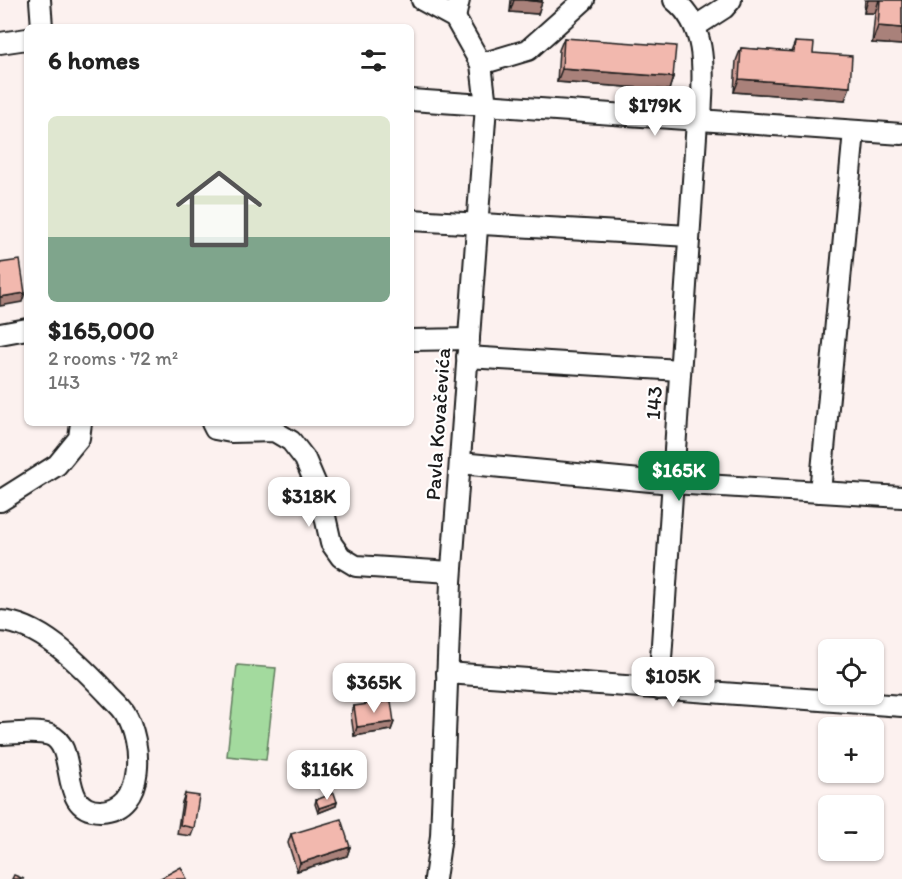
<!DOCTYPE html>
<meta charset="utf-8">
<style>
body{margin:0;font-family:Itim,sans-serif;background:#f2f2f2;color:#222;height:100vh;display:flex;flex-direction:column;font-size:22px;white-space:nowrap}
*{box-sizing:border-box;margin:0}
p{font-size:20px;color:#767676}
.icon{flex:none;width:33px;height:33px;fill:none;stroke:currentColor;stroke-width:2;stroke-linecap:round;stroke-linejoin:round}
.map{position:relative;flex:1;overflow:hidden}
.details{position:absolute;left:24px;top:24px;width:390px;height:402px;display:flex;flex-direction:column;background:#fff;border-radius:9px;box-shadow:0 2px 4px #0004}
.details>*{flex:none}
.controls{position:absolute;left:818px;top:639px;display:grid;gap:12px}
.controls a{display:grid;place-items:center;width:66px;height:66px;border-radius:9px;background:#fff;box-shadow:0 2px 4px #0004;font-size:30px}
.price{position:absolute;translate:-50% -51px;padding:0 14px;border-radius:12px;background:#fff;color:#222;font-size:20px;line-height:39px;filter:drop-shadow(0 2px 3px #0008)}
.price::after{content:'';position:absolute;left:50%;top:36px;width:18px;height:14px;margin-left:-9px;background:inherit;clip-path:polygon(0 0,100% 0,50% 100%)}
.price.on{background:#0b8043;color:#fff}
ul{padding:0;list-style:none}
li{display:grid;align-content:center;gap:12px;height:318px;padding:0 24px}
li+li{border-top:2px solid #e0e0e0}
li span{display:grid;place-items:center;height:186px;border-radius:9px;color:#555}
li>.icon{margin-inline-start:auto}
span .icon{width:108px;height:108px;fill:#fffc;stroke-width:1}
li b{font-size:26px}
h2{display:flex;justify-content:space-between;align-items:center;height:72px;padding:0 24px;font-size:26px}
.map>svg:first-child{display:block}
.green{fill:#a3da9e;stroke:#607b5d;stroke-width:1.5}
.lines{fill:none;stroke-linecap:round;stroke-linejoin:round}
.minor-casing{stroke:#1c1c1c;stroke-width:24}
.minor{stroke:#fff;stroke-width:20}
.wall{fill:#d09e96;stroke:#1c1c1c;stroke-width:1.5}
.shaded-wall{fill:#a9817a;stroke:#1c1c1c;stroke-width:1.5}
.building{fill:#f2b8ae;stroke:#1c1c1c;stroke-width:1.5}
.labels{text-anchor:middle;stroke-width:4.5;stroke-linejoin:round;paint-order:stroke}
.street-label{font-size:21px;fill:#1c1c1c;stroke:#fff}
</style>
<div class="map">
<svg width="902" height="879" viewBox="0 0 902 879">
<rect width="100%" height="100%" fill="#fcf1ef"/>
<filter id="ink" filterUnits="userSpaceOnUse"><feTurbulence type="fractalNoise" baseFrequency=".0167" numOctaves="2"/><feDisplacementMap in="SourceGraphic" scale="12" xChannelSelector="R" yChannelSelector="G"/><feConvolveMatrix kernelMatrix="1 2 1 2 8 2 1 2 1" color-interpolation-filters="sRGB"/></filter>
<g filter="url(#ink)">
<polygon class="green" points="237,665 276,668 266,760 227,756"/>
<g class="lines">
<g class="minor-casing">
<g id="minor">
<polyline points="40,0 42,27"/>
<polyline points="422,0 455,18 481,64 486,106 451,582 441,836 435,879"/>
<path d="M674 0C711 29 702 80 701 121"/>
<polyline points="455,18 459,0"/>
<polyline points="696,26 724,8 731,0"/>
<polyline points="0,43 27,39"/>
<polyline points="481,64 528,50 584,0"/>
<polyline points="411,100 902,134"/>
<polyline points="411,220 689,236"/>
<polyline points="0,334 27,329"/>
<polyline points="411,340 469,339"/>
<polyline points="467,357 680,370"/>
<polyline points="212,423 215,429 231,432 274,431 291,441 305,459 320,494 331,543 341,557 356,566 451,572"/>
<polyline points="460,463 672,483 902,497"/>
<polyline points="820,492 854,131"/>
<polyline points="0,501 57,465 79,438 81,423"/>
<path d="M0 621C41 623 80 665 107 693 113 700 121 706 125 713 142 741 147 809 101 811 56 812 80 747 50 735 36 730 15 734 0 734"/>
<polyline points="447,673 902,706"/>
<polyline points="659,689 697,121"/>
</g>
</g>
<use href="#minor" class="minor"/>
</g>
<g class="wall">
<polygon points="511,0 542,0 538,14 510,12"/>
<polygon points="865,0 902,0 902,45 872,43 875,13 864,13"/>
<polygon points="564,38 673,77 669,90 557,82 559,50"/>
<polygon points="795,42 813,53 845,100 734,92 736,61 741,48 791,52"/>
<polygon points="354,706 394,722 391,730 354,736 351,715"/>
<polygon points="185,794 194,828 191,836 177,834 182,802"/>
<polygon points="316,800 337,802 336,806 318,813 315,804"/>
<polygon points="291,834 350,847 347,856 297,871 288,843"/>
</g>
<g class="shaded-wall">
<polygon points="514,0 524,0 542,2 538,14 510,12"/>
<polygon points="868,0 879,0 875,13 864,13"/>
<polygon points="878,26 902,28 902,45 872,43"/>
<polygon points="562,69 673,77 669,90 557,82"/>
<polygon points="739,79 850,87 845,100 734,92"/>
<polygon points="25,293 22,302 0,306 0,297"/>
<polygon points="394,722 391,730 354,736 357,727"/>
<polygon points="337,802 336,806 318,813 319,808"/>
<polygon points="350,847 347,856 297,871 300,863"/>
</g>
<g class="building">
<polygon points="524,0 542,0 542,2"/>
<polygon points="880,0 902,0 902,28 878,26"/>
<polygon points="564,38 676,46 673,77 562,69"/>
<polygon points="795,42 814,43 813,53 852,56 850,87 739,79 741,48 794,52"/>
<polygon points="20,260 25,293 0,297 0,263"/>
<polygon points="391,701 394,722 357,727 354,706"/>
<polygon points="334,793 337,802 319,808 316,800"/>
<polygon points="185,794 199,796 194,828 180,825"/>
<polygon points="341,819 350,847 300,863 291,834"/>
<polygon points="181,867 187,879 159,879"/>
<polygon points="14,875 24,879 12,879"/>
</g>
</g>
<g class="labels">
<g class="street-label">
<text transform="translate(654 403) rotate(-86)" y="7">143</text>
<text transform="translate(438 424) rotate(-86)" y="7">Pavla Kovačevića</text>
</g>
</g>
</svg>
<div class="controls">
<a><svg class="icon" aria-label="locate" viewBox="0 0 24 24"><circle cx="12" cy="12" r="6"/><path d="M12 2v4M12 18v4M2 12h4M18 12h4"/></svg></a>
<a>+</a>
<a>−</a>
</div>
<b class="price" style="left:655px;top:137px">$179K</b>
<b class="price on" style="left:679px;top:502px">$165K</b>
<b class="price" style="left:309px;top:528px">$318K</b>
<b class="price" style="left:673px;top:708px">$105K</b>
<b class="price" style="left:374px;top:714px">$365K</b>
<b class="price" style="left:327px;top:801px">$116K</b>
<section class="details">
<h2>6 homes<svg class="icon" aria-label="filters" viewBox="0 0 24 24"><path d="M4 7h16M4 17h16"/><circle cx="9" cy="7" r="2"/><circle cx="15" cy="17" r="2"/></svg></h2>
<ul>
<li><span style="background:linear-gradient(#dfe7d0 65%,#7fa58c 0)"><svg class="icon" aria-label="home" viewBox="0 0 24 24"><path d="M3 11l9-7 9 7M6 9v11h12V9"/></svg></span><div><b>$165,000</b><p>2 rooms · 72 m²</p><p>143</p></div></li>
</ul>
</section>
</div>
